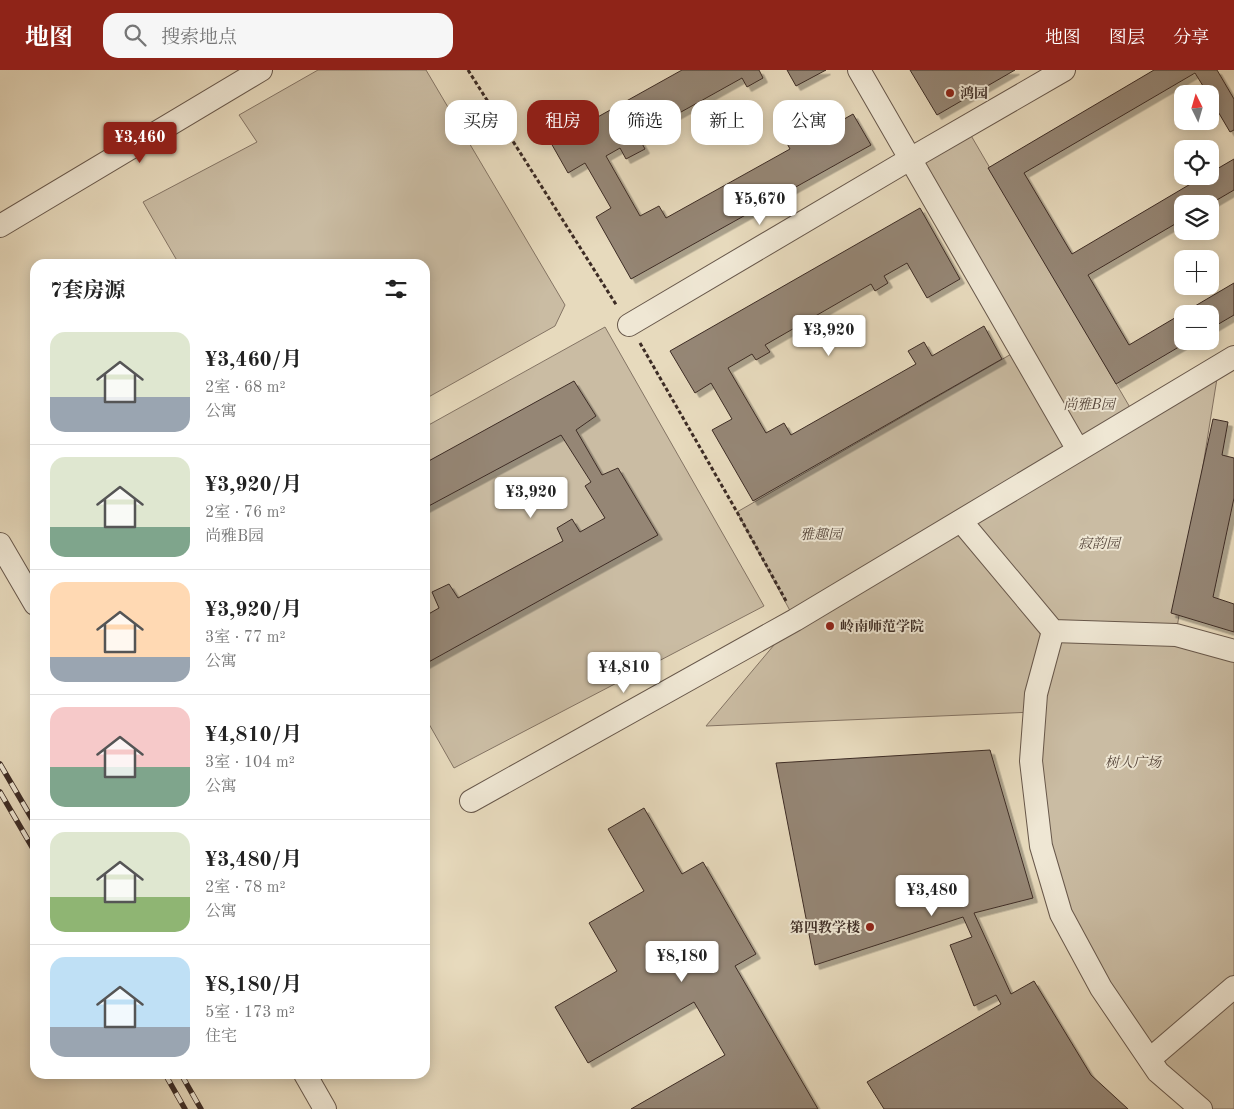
<!DOCTYPE html>
<html lang="zh">
<meta charset="utf-8">
<style>
body{margin:0;font-family:"Old Standard TT","Noto Serif SC",serif;background:#f6f6f6;color:#222;height:100vh;display:flex;flex-direction:column;font-size:19px;white-space:nowrap}
*{box-sizing:border-box;margin:0}
p{font-size:16px;color:#767676}
.icon{flex:none;width:28px;height:28px;fill:none;stroke:currentColor;stroke-width:2;stroke-linecap:round;stroke-linejoin:round}
.map{position:relative;flex:1;overflow:hidden}
.drawer{position:absolute;left:30px;top:189px;width:400px;height:820px;display:flex;flex-direction:column;background:#fff;border-radius:15px;box-shadow:0 2px 12px #0003}
.drawer>*{flex:none}
.banner{position:absolute;left:445px;top:30px;width:475px;height:45px;display:flex;gap:10px}
.needle{width:32px;rotate:355deg}
.fabs{position:absolute;left:1174px;top:15px;display:grid;gap:10px}
.fabs a{display:grid;place-items:center;width:45px;height:45px;border-radius:10px;background:#fff;box-shadow:0 2px 12px #0003;font-size:25px}
.price{position:absolute;translate:-50% -42px;padding:0 11px;border-radius:5px;background:#fff;color:#222;font-size:16px;line-height:32px;filter:drop-shadow(0 1px 2px #0008)}
.price::after{content:'';position:absolute;left:50%;top:30px;width:15px;height:11px;margin-left:-8px;background:inherit;clip-path:polygon(0 0,100% 0,50% 100%)}
.price.on{background:#8f2418;color:#fff}
ul{padding:0;list-style:none}
li{display:flex;align-items:center;gap:15px;height:125px;padding:0 20px}
li+li{border-top:1px solid #e0e0e0}
li span{display:grid;place-items:center;flex:none;width:140px;height:100px;border-radius:15px;color:#555}
li>.icon{margin-inline-start:auto}
span .icon{width:60px;height:60px;fill:#fffc;stroke-width:1}
li b{font-size:21px}
h2{display:flex;justify-content:space-between;align-items:center;height:60px;padding:0 20px;font-size:21px}
.chip{padding:0 18px;border-radius:15px;background:#fff;box-shadow:0 2px 12px #0003;font-size:18px;line-height:45px}
.chip.on{background:#8f2418;color:#fff}
header{display:flex;align-items:center;gap:30px;box-sizing:border-box;height:70px;padding:0 25px;background:#8f2418;color:#fff}
header strong{font-size:24px}
nav{display:flex;gap:28px;margin-inline-start:auto;font-size:18px}
.search{width:350px;height:45px;background:#f6f6f6;display:flex;align-items:center;gap:12px;box-sizing:border-box;padding:0 18px;border-radius:15px;color:#767676;font-size:19px}
.map>svg:first-child{display:block}
.green{fill:#cabca3;stroke:#847464}
.building{fill:#958674;stroke:#3d2c25;filter:url(#shadow)}
.lines{fill:none;stroke-linecap:round;stroke-linejoin:round}
.minor-casing{stroke:#68584b;stroke-width:24}
.path{stroke:#3d2c25;stroke-width:3;stroke-dasharray:4 2.5;stroke-linecap:butt}
.minor{stroke:#efe7d4;stroke-width:22}
.rail-casing{stroke:#3d2c25;stroke-width:5.5}
.rail{stroke:#efe7d4;stroke-width:4;stroke-dasharray:11;stroke-linecap:butt}
.poi-dot{fill:#8f2418;stroke:#efe7d4;stroke-width:2}
.labels{text-anchor:middle;stroke-width:4;stroke-linejoin:round;paint-order:stroke}
.poi-label{font-size:14px;font-weight:bold;fill:#3d2c25;stroke:#efe7d4;text-anchor:start}
.park-label{font-size:14px;font-style:italic;fill:#59493e;stroke:#efe7d4}
</style>
<header>
<strong>地图</strong>
<div class="search"><svg class="icon" aria-label="search" viewBox="0 0 24 24"><circle cx="10" cy="10" r="6"/><path d="M15 15l6 6"/></svg>搜索地点</div>
<nav><a>地图</a><a>图层</a><a>分享</a></nav>
</header>
<div class="map">
<svg width="1234" height="1039" viewBox="0 0 1234 1039">
<defs>
<filter id="shadow"><feDropShadow dx="4.5" dy="4.5" stdDeviation="0" flood-color="#0004"/></filter>
</defs>
<rect width="100%" height="100%" fill="#e7dabd"/>
<filter id="stains"><feTurbulence type="fractalNoise" baseFrequency=".004" numOctaves="4"/><feColorMatrix values="0 0 0 0 .2 0 0 0 0 .09 0 0 0 0 .02 0 0 0 .5 -.17"/></filter>
<radialGradient id="worn" r=".72"><stop offset=".6" stop-color="#630" stop-opacity="0"/><stop offset="1" stop-color="#630" stop-opacity=".3"/></radialGradient>
<g class="green">
<polygon points="318,0 426,0 565,235 555,256 425,329 425,194 179,194 143,132 257,72 239,45"/>
<polygon points="966,57 1135,346 1219,296 1176,564 1234,581 1234,1039 1203,1039 1150,989 1061,844 1034,642 706,656 795,550 737,442 1020,279 910,89"/>
<polygon points="605,257 764,536 454,698 425,647 425,357"/>
</g>
<g class="building">
<polygon points="682,0 759,0 763,8 747,17 742,8 638,66 645,79 626,89 620,78 606,86 640,146 659,136 666,148 790,79 784,68 797,60 804,72 853,44 871,75 631,209 596,147 611,138 585,93 568,103 551,73"/>
<polygon points="787,0 826,0 796,16"/>
<polygon points="910,0 1015,0 937,45"/>
<polygon points="1154,0 1217,0 1234,29 1234,60 1230,62 1210,28 1210,24 1208,24 1195,3 1024,103 1072,184 1204,106 1210,106 1210,103 1234,89 1234,120 1210,134 1182,134 1182,150 1088,205 1129,275 1234,213 1234,245 1210,259 1210,244 1182,244 1182,271 1189,271 1116,314 988,98"/>
<polygon points="920,138 960,209 927,228 907,193 884,206 888,213 875,221 871,214 765,275 770,282 756,290 752,284 728,298 766,363 784,353 791,365 916,294 908,281 924,272 932,286 984,256 1002,289 753,431 712,360 732,349 711,313 695,323 670,281"/>
<polygon points="574,311 596,346 576,360 602,405 618,398 658,465 425,594 425,546 439,538 432,522 449,514 458,528 563,471 557,458 572,449 580,462 605,448 585,416 591,412 561,365 425,438 425,393"/>
<polygon points="1213,349 1228,352 1222,385 1234,388 1234,428 1213,527 1234,534 1234,562 1171,543"/>
<polygon points="990,680 1033,828 974,843 1011,924 1034,911 1091,1005 1128,1039 884,1039 867,1012 1001,934 996,925 974,936 950,875 972,867 963,847 815,895 776,693"/>
<polygon points="644,738 682,804 703,792 756,884 735,896 818,1039 631,1039 725,985 694,932 588,993 555,937 617,901 589,853 644,821 608,759"/>
</g>
<g class="lines">
<g class="minor-casing">
<g id="minor">
<polyline points="859,0 1078,380"/>
<polyline points="0,156 261,0"/>
<polyline points="629,255 910,89 1064,0"/>
<polyline points="961,451 1053,561 1176,565 1234,581"/>
<polyline points="0,474 35,534"/>
<polyline points="1053,561 1036,624 1031,691 1041,776 1061,844 1101,918 1158,1002 1201,1039"/>
<polyline points="471,731 795,550 1234,287"/>
<polyline points="1150,989 1234,917"/>
<polyline points="305,1004 325,1039"/>
</g>
</g>
<g class="path">
<polyline points="468,0 617,236"/>
<polyline points="640,273 737,442 786,531"/>
</g>
<use href="#minor" class="minor"/>
<g class="rail-casing">
<g id="rail">
<polyline points="0,694 35,754"/>
<polyline points="0,722 35,782"/>
<polyline points="165,1004 185,1039"/>
<polyline points="181,1004 201,1039"/>
</g>
</g>
<use href="#rail" class="rail"/>
</g>
<g class="poi-dot">
<circle cx="950" cy="23" r="5"/>
<circle cx="830" cy="556" r="5"/>
<circle cx="870" cy="857" r="5"/>
</g>
<g class="labels">
<g class="poi-label">
<text x="960" y="28">鸿园</text>
<text x="840" y="561">岭南师范学院</text>
<text x="860" y="862" text-anchor="end">第四教学楼</text>
</g>
<g class="park-label">
<text x="1089" y="339">尚雅B园</text>
<text x="821" y="469">雅趣园</text>
<text x="1099" y="478">寂韵园</text>
<text x="1133" y="697">树人广场</text>
</g>
</g>
<rect width="100%" height="100%" filter="url(#stains)"/>
<rect width="100%" height="100%" fill="url(#worn)"/>
</svg>
<div class="fabs">
<a><svg class="needle" viewBox="-14 -14 28 28"><path d="M0-13l5 13h-10z" fill="#e53935"/><path d="M0 13l5-13h-10z" fill="#767676"/></svg></a>
<a><svg class="icon" aria-label="locate" viewBox="0 0 24 24"><circle cx="12" cy="12" r="6"/><path d="M12 2v4M12 18v4M2 12h4M18 12h4"/></svg></a>
<a><svg class="icon" aria-label="layers" viewBox="0 0 24 24"><path d="M12 4l9 5-9 5-9-5zM3 14l9 5 9-5"/></svg></a>
<a>+</a>
<a>−</a>
</div>
<b class="price on" style="left:140px;top:94px">¥3,460</b>
<b class="price" style="left:760px;top:156px">¥5,670</b>
<b class="price" style="left:829px;top:287px">¥3,920</b>
<b class="price" style="left:531px;top:449px">¥3,920</b>
<b class="price" style="left:624px;top:624px">¥4,810</b>
<b class="price" style="left:932px;top:847px">¥3,480</b>
<b class="price" style="left:682px;top:913px">¥8,180</b>
<div class="banner">
<a class="chip">买房</a>
<a class="chip on">租房</a>
<a class="chip">筛选</a>
<a class="chip">新上</a>
<a class="chip">公寓</a>
</div>
<section class="drawer">
<h2>7套房源<svg class="icon" aria-label="filters" viewBox="0 0 24 24"><path d="M4 7h16M4 17h16"/><circle cx="9" cy="7" r="2"/><circle cx="15" cy="17" r="2"/></svg></h2>
<ul>
<li><span style="background:linear-gradient(#dfe7d0 65%,#9aa5b1 0)"><svg class="icon" aria-label="home" viewBox="0 0 24 24"><path d="M3 11l9-7 9 7M6 9v11h12V9"/></svg></span><div><b>¥3,460/月</b><p>2室 · 68 m²</p><p>公寓</p></div></li>
<li><span style="background:linear-gradient(#dfe7d0 70%,#7fa58c 0)"><svg class="icon" aria-label="home" viewBox="0 0 24 24"><path d="M3 11l9-7 9 7M6 9v11h12V9"/></svg></span><div><b>¥3,920/月</b><p>2室 · 76 m²</p><p>尚雅B园</p></div></li>
<li><span style="background:linear-gradient(#ffd9b3 75%,#9aa5b1 0)"><svg class="icon" aria-label="home" viewBox="0 0 24 24"><path d="M3 11l9-7 9 7M6 9v11h12V9"/></svg></span><div><b>¥3,920/月</b><p>3室 · 77 m²</p><p>公寓</p></div></li>
<li><span style="background:linear-gradient(#f6c9c9 60%,#7fa58c 0)"><svg class="icon" aria-label="home" viewBox="0 0 24 24"><path d="M3 11l9-7 9 7M6 9v11h12V9"/></svg></span><div><b>¥4,810/月</b><p>3室 · 104 m²</p><p>公寓</p></div></li>
<li><span style="background:linear-gradient(#dfe7d0 65%,#8fb573 0)"><svg class="icon" aria-label="home" viewBox="0 0 24 24"><path d="M3 11l9-7 9 7M6 9v11h12V9"/></svg></span><div><b>¥3,480/月</b><p>2室 · 78 m²</p><p>公寓</p></div></li>
<li><span style="background:linear-gradient(#bfe0f5 70%,#9aa5b1 0)"><svg class="icon" aria-label="home" viewBox="0 0 24 24"><path d="M3 11l9-7 9 7M6 9v11h12V9"/></svg></span><div><b>¥8,180/月</b><p>5室 · 173 m²</p><p>住宅</p></div></li>
</ul>
</section>
</div>
